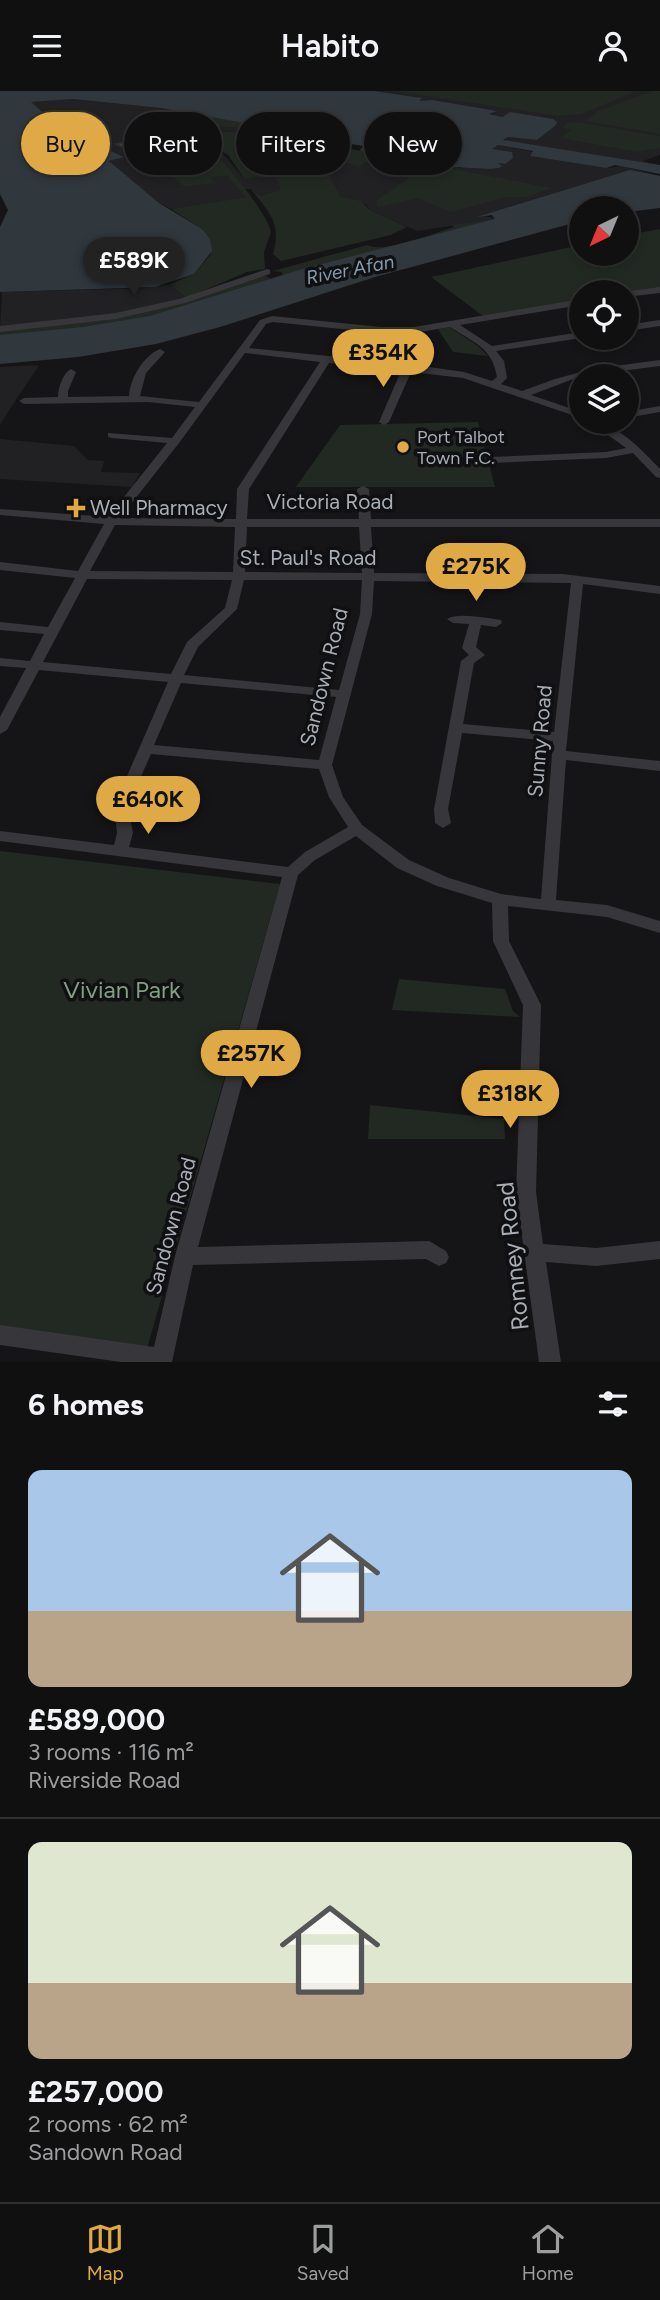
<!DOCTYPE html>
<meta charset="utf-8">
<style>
body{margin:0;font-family:Figtree,sans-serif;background:#19191a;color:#f1f3f6;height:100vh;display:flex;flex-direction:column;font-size:26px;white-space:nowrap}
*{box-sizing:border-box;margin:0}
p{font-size:23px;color:#9c9d9f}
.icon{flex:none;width:38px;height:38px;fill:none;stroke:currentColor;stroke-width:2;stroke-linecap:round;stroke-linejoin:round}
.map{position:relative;height:1271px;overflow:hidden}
.panel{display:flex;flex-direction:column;background:#101011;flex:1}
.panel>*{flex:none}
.top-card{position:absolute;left:21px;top:21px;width:620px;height:63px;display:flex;gap:14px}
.needle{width:46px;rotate:223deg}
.buttons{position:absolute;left:569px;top:105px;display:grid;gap:14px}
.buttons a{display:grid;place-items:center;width:70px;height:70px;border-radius:50%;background:#101011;box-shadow:0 4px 10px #0003,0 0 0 2px #303031;font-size:35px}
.price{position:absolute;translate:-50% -60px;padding:0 16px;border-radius:24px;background:#dfa945;color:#111;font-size:23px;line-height:46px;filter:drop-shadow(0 2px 4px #0008)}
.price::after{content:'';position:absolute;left:50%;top:42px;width:21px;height:16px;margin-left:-10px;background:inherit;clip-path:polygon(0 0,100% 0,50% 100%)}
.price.selected{background:#222;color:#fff}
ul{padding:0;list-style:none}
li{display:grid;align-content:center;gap:14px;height:371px;padding:0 28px}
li+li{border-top:2px solid #303031}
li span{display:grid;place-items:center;height:217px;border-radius:14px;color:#555}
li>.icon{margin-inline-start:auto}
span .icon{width:126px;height:126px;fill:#fffc;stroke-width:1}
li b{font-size:30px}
h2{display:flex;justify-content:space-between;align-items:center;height:84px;padding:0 28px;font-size:30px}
.tag{padding:0 24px;border-radius:32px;background:#101011;box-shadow:0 4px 10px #0003,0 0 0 2px #303031;font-size:24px;line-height:63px}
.tag.selected{background:#dfa945;color:#111}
header{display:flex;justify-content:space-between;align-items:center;height:91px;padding:0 28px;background:#101011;font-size:32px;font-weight:600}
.menu{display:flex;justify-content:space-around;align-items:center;height:98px;border-top:2px solid #303031;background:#101011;font-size:19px;color:#9c9d9f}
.menu a{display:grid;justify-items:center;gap:4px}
.menu .selected{color:#dfa945}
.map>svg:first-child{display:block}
.built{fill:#212124}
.green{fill:#222922}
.water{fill:#30383e}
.building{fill:#44454a;stroke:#2f2f33;stroke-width:2}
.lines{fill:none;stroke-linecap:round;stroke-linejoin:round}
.minor{fill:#37373b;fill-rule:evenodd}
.poi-dot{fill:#dfa945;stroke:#101012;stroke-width:2.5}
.labels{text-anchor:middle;stroke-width:7;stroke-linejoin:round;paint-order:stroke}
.far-poi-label{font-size:18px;fill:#a8adb6;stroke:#101012;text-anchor:start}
.far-water-label{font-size:19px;font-style:italic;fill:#839aad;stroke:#101012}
.street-label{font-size:21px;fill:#a8adb6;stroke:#101012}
.poi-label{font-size:21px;fill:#a8adb6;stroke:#101012;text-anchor:start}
.near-park-label{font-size:24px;fill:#819f83;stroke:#101012}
.near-street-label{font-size:24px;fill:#a8adb6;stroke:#101012}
</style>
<header><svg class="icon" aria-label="menu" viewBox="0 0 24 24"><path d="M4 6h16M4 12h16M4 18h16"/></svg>Habito<svg class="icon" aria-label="person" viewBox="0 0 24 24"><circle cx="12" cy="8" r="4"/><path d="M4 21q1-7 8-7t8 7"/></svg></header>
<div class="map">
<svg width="660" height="1271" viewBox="0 0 660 1271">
<rect width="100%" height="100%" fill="#151517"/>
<g class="built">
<polygon points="374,0 660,0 660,64 643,70 660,74 504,50 508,46 537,49 557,32 510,21 503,26 488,24 496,20 433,9 430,12 418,10 421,7"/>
<polygon points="73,8 161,17 244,32 245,41 211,40 204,43 202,48 223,63 244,87 307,84 273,104 261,105 251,98 245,98 247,106 171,118 159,112 109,70 122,65 58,35 30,11"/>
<polygon points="498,54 533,61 530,65 606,77 621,75 660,85 640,81 591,92 484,125 497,128 417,140 370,119 366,113 341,106 328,81 365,61 428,73 435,69 460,77 467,74 496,78 499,72 491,58"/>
<polygon points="170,193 186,207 134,220 0,238 2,201 145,197"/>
<polygon points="39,274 4,327 0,334 0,276"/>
<polygon points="0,348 74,355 88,369 104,370 101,381 140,382 132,396 0,388"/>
</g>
<g class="green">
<polygon points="395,0 630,0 634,1 581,23 558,25"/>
<polygon points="653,0 660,0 660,43 586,30 598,20"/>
<polygon points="198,23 244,32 247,33 242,36 202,36 173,30"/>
<polygon points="576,31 660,45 660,57 637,61 561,47 571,39 563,37 567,32"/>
<path d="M163 35 189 46 161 53 181 62 207 56C222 66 268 123 271 141L264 161 265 178 247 181 186 207 170 193 194 183 211 163 202 138 171 118 246 106 227 84 211 86 214 92 185 96 163 79 153 80 148 75 169 72 166 67 175 64 151 53 181 46C160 31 138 41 114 46Z"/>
<path d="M211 40 245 41 347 57 551 97 527 106H506L451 121 418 107 378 116 376 110 416 82 369 69 360 75 345 72 328 81 341 106 361 110 370 119 407 136 391 144 281 170 273 163C282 131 269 122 251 98L261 105 281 99 276 86 244 87 228 64 202 49V44Z"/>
<path d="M630 79 660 85 239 218 0 253V238L163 215 264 184 271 188 282 184V181L273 180 367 154C386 163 434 142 454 136L452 134 495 128 492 124 477 126Z"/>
<polygon points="660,138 660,197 624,201 581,201 581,208 483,225 431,186 581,154 581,163 626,163 627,144"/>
<polygon points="449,236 478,255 488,265 453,261 438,238"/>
<polygon points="478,331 495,396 296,396 340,334"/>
<polygon points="0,760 280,793 146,1261 0,1236"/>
<polygon points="399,888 505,898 513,920 520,926 392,919"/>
<polygon points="370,1014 504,1028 505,1048 368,1048"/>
</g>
<g class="water">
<path d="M0 0H374L422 7 419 10 433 9 497 20 489 23 502 26 510 21 553 28 557 31 556 34 537 49 508 46 503 49 660 74V83L615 74 606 77 530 65 533 60 498 54 492 58 512 61 513 67 505 73 498 72 502 75 499 77C491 79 454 76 445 75L449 72 435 69 429 73 369 63 360 59 364 55 351 53 342 58 245 41 242 36 247 33 244 32 161 17 73 8 31 11 58 35 124 66 109 70 159 112 202 138 210 148 212 160 194 183 155 196 0 201V136L8 119 0 103Z"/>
<polygon points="630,79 660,85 660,117 627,121 626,117 581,117 581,130 375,186 220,236 156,253 78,266 0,273 0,244 83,236 150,225 299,179 495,128 492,124 477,126"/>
</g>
<polygon class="building" points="139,48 151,53 176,64 152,70 116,53"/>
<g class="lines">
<g class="minor">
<polygon points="267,178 270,179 270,183 185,212 116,228 0,241 0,235 116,222 179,208"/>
<polygon points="660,196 660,202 626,206 626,201 623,201"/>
<path d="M581 208V214L460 234 492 255 581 241V247L496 260 504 270 507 287 501 293 522 300 555 288 592 278 660 269V275L581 285 531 304 581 321V327L463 287 411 281 389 331 384 334 379 331 401 280 329 272 249 398 247 428H359L357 398 363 395 369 398 371 428H660V436H371L374 482 563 483 660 495V503L583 493 566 660 660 670V680L566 669 556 809 607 814 660 830V842L607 826 508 815 509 850 541 914 536 1101 543 1153 596 1157 660 1150V1168L596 1175 546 1171 561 1271H539L516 1101 523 914 493 850 492 812 437 795 397 777 356 745 315 769 298 784 198 1156 429 1150 446 1160 449 1166 446 1172 439 1175 426 1168 193 1174 172 1271H121L0 1254V1234L154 1256 175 1165 282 786 0 750V740L114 754 117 742 114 715 168 591 39 579 7 639 0 643V626L26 577 0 575V567L30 570 44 543 0 539V531L48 536 75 487 0 479V471L78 480 104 433 0 424V418L108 426 167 352 112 347 108 346V342L172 347 195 316 148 311 24 313 19 310 24 307 58 306C58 297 63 282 71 278L76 281 68 300V306L129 305C130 288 143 265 160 258L165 261 146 282 140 305 199 311 260 229 272 225 381 236H414ZM273 231 381 242H414L450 236C474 252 492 256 497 286L492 290 464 281 408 273 249 257 266 233ZM245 262 320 271 237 398 236 428 120 427 179 352ZM115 434 235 436 233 481 90 480ZM247 436H359L362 482 245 481ZM87 488 232 489 225 517 187 551 171 583 43 571ZM244 489H362L360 523 339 599 184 584 198 556 237 518ZM374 490 571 492 554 641 463 633 474 572 485 564 476 556 481 534 496 536 502 532 501 529C487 527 457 521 447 528L453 532 469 533 462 557 469 564 461 570 434 718 435 732 443 737 451 732 448 718 462 642 553 650 541 808 501 803 449 787 409 769 362 734 343 706 332 674 372 523ZM181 592 336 606 319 669 154 654ZM151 663 319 678 329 706 348 736 305 761 288 776 129 756 133 742 128 715Z"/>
<polygon points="660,229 660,235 626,240 626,234"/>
<polygon points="660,315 660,321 626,327 626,321"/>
<path d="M590 331C615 330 643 360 660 378V387L656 386 633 362 606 367 491 372 486 369 491 366 606 361 626 357Z"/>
</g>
</g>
<g class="poi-dot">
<circle cx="403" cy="356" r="7"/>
<path d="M72.5 406.5h7v7h7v7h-7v7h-7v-7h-7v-7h7z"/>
</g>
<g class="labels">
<g class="far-poi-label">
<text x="417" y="352">Port Talbot<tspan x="417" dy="21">Town F.C.</tspan></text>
</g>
<g class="far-water-label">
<text transform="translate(350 178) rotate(-11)" y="7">River Afan</text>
</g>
<g class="street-label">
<text x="330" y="418">Victoria Road</text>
<text x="308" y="474">St. Paul's Road</text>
<text transform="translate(324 586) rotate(-76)" y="7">Sandown Road</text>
<text transform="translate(540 650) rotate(-85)" y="7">Sunny Road</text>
<text transform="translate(171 1135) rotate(-75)" y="7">Sandown Road</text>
</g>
<g class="poi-label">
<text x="90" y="424">Well Pharmacy</text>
</g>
<g class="near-park-label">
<text x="122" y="907">Vivian Park</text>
</g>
<g class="near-street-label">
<text transform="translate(513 1165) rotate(-96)" y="8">Romney Road</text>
</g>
</g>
</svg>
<div class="buttons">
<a><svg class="needle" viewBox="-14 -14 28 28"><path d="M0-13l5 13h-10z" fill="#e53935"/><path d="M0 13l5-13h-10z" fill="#9c9d9f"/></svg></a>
<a><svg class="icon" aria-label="locate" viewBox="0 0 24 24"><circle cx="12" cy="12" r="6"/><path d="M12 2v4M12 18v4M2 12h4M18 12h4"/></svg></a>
<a><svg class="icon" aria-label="layers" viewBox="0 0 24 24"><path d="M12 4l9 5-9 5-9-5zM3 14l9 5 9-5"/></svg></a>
</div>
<b class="price selected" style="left:134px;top:206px">£589K</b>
<b class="price" style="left:383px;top:298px">£354K</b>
<b class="price" style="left:476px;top:512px">£275K</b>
<b class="price" style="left:148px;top:745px">£640K</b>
<b class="price" style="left:251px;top:999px">£257K</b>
<b class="price" style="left:510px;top:1039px">£318K</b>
<div class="top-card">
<a class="tag selected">Buy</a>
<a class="tag">Rent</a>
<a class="tag">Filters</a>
<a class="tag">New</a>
</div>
</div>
<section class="panel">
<h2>6 homes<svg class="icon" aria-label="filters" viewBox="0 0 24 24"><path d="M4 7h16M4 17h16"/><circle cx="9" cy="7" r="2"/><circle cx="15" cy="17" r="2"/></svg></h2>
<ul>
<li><span style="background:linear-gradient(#a9c7e8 65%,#b9a48a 0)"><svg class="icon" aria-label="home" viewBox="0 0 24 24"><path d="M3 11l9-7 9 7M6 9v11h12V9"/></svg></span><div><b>£589,000</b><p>3 rooms · 116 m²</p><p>Riverside Road</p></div></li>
<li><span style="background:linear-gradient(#dfe7d0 65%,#b9a48a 0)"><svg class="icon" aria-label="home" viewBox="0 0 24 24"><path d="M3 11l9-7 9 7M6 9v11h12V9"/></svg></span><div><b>£257,000</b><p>2 rooms · 62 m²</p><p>Sandown Road</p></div></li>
</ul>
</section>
<nav class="menu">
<a class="selected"><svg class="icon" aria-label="map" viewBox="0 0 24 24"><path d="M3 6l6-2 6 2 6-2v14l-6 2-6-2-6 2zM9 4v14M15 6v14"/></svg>Map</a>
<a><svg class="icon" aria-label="saved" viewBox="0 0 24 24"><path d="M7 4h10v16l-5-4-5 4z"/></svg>Saved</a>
<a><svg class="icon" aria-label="home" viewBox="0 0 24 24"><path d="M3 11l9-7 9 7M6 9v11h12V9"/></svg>Home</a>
</nav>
